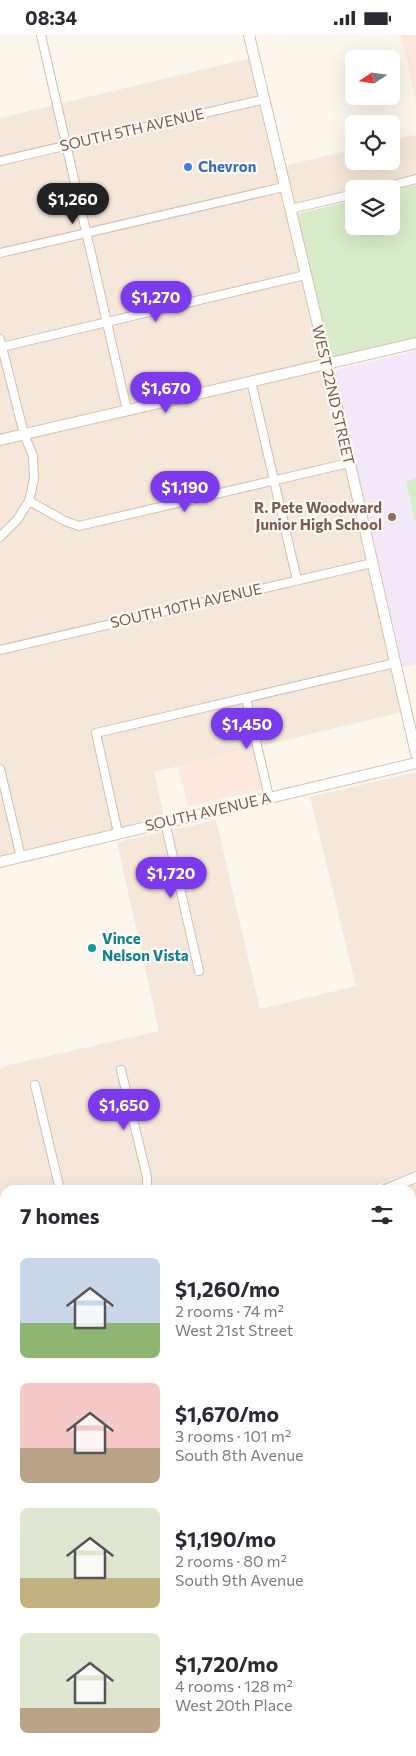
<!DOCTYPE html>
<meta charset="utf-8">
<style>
body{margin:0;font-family:Commissioner,sans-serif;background:#f2f2f3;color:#2b2b33;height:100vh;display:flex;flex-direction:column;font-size:19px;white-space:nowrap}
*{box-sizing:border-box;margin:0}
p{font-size:16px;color:#7c7c81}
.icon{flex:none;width:28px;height:28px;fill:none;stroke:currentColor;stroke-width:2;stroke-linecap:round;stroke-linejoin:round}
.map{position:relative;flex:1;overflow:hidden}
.sheet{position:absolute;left:0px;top:1150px;width:416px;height:571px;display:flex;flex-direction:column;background:#fff;border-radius:15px 15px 0 0;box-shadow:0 5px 20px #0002}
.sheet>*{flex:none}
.needle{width:32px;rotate:257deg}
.controls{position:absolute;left:345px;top:15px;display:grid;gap:10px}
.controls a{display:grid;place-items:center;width:55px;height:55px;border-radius:8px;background:#fff;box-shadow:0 5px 20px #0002;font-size:25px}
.price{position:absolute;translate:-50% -42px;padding:0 11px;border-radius:18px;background:#7c3aed;color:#fff;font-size:16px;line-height:32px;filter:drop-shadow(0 1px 2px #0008)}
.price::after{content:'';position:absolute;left:50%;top:30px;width:15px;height:11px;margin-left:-8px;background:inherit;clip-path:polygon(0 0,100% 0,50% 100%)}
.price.active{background:#222;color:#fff}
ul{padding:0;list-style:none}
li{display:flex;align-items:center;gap:15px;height:125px;padding:0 20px}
li span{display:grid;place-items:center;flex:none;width:140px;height:100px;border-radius:8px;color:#555}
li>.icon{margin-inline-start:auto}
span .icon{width:60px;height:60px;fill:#fffc;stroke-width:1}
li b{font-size:21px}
h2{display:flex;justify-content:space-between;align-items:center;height:60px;padding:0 20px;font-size:21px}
.status{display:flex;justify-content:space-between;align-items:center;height:35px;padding:0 25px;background:#fff;direction:ltr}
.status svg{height:14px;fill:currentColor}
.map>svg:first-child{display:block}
.residential{fill:#f5e8da}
.commercial{fill:#fde8e0}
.education{fill:#f3e8fa}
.green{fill:#d8ecc9}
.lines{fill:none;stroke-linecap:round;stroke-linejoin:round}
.canal{stroke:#bfe3e8;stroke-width:7}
.street-casing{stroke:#d1beb0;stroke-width:10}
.secondary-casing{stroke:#d6c0b0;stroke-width:12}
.street{stroke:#fff;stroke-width:8}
.secondary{stroke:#fff;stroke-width:10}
.shop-dot{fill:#3f7fe0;stroke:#fffaf3;stroke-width:2}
.education-dot{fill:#8d6e63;stroke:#fffaf3;stroke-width:2}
.culture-dot{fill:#0f9aa8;stroke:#fffaf3;stroke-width:2}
.labels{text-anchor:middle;stroke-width:4.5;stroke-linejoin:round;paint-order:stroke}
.street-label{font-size:15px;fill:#7a5c4d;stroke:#fffaf3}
.shop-label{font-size:15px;font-weight:bold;fill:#366cbe;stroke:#fffaf3;text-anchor:start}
.education-label{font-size:15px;font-weight:bold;fill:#785e54;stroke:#fffaf3;text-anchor:end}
.culture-label{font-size:15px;font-weight:bold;fill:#0d838f;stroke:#fffaf3;text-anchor:start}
</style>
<div class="status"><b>08:34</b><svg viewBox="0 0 49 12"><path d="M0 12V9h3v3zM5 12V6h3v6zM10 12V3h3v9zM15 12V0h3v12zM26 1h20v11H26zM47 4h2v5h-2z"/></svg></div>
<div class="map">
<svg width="416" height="1721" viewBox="0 0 416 1721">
<rect width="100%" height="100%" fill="#fdf6ec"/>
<g class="residential">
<polygon points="255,22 281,132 354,114 354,126 391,126 391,105 416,100 416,144 377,154 354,154 354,159 291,174 406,676 154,737 165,787 0,825 0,83"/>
<polygon points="416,737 416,1135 365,1155 142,1155 142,1153 141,1155 5,1155 5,1423 0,1421 0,1032 159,996 117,807 216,785 260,974 356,951 310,762"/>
<polygon points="416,1149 416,1317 411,1318 411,1155 402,1155"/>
<polygon points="416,1409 416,1721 246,1721 245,1716 411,1716 411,1410"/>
<polygon points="0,1530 5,1531 5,1716 213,1716 214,1721 0,1721"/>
</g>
<g class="commercial">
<polygon points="401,0 416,0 416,66"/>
<polygon points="258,712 267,753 188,772 178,731"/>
</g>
<polygon class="education" points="416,316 416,629 403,632 334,335"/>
<g class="green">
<polygon points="416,150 416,302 331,322 297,179 354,165 354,191 391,191 391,156"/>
<polygon points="416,443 416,490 406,446"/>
</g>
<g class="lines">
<g class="canal">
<polyline points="411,1347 416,1346"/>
<polyline points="0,1470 5,1470"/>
</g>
<g class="street-casing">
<g id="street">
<polyline points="41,0 127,375"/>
<polyline points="0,126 265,64"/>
<polyline points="377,154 416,144"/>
<polyline points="291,174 354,159"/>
<polyline points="0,218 284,152"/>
<polyline points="0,304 24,399 33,421 34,444 29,466 17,485 0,502"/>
<polyline points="2,312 305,240"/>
<polyline points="251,346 297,545"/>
<polyline points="29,466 65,486 79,491 349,428"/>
<polyline points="0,615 372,528"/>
<polyline points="246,663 269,762"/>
<polyline points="0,734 21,822"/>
<polyline points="165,787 199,936"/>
<polyline points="118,798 96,698 395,628"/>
<polyline points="121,1035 147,1142 147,1155"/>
<polyline points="35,1050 60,1155"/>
<polyline points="411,1199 416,1197"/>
<polyline points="411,1235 416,1233"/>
<polyline points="0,1261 5,1272"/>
<polyline points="411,1279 416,1277"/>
<polyline points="3,1422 5,1421"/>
<polyline points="411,1446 416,1445"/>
<polyline points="411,1523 416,1521"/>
<polyline points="0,1624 5,1623"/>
<polyline points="0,1708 5,1707"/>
<polyline points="83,1716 84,1721"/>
<polyline points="169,1716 170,1721"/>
<polyline points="368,1718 369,1721"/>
</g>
</g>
<g class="secondary-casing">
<g id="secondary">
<polyline points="249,0 327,328 416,719"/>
<polyline points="0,405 416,308"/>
<polyline points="0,827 416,728"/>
<polyline points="385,1155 416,1142"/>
<polyline points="0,1242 5,1240"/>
<polyline points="226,1716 227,1721"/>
</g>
</g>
<use href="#street" class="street"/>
<use href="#secondary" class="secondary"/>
</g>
<circle class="shop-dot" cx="188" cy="132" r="5"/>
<circle class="education-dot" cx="392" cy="482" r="5"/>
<circle class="culture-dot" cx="92" cy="913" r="5"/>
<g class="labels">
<g class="street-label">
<text transform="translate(132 95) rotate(-13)" y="5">SOUTH 5TH AVENUE</text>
<text transform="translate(333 360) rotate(77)" y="5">WEST 22ND STREET</text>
<text transform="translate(186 571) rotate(-13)" y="5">SOUTH 10TH AVENUE</text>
<text transform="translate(208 777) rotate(-13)" y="5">SOUTH AVENUE A</text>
</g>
<g class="shop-label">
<text x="198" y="137">Chevron</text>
</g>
<g class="education-label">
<text x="382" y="478">R. Pete Woodward<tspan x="382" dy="17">Junior High School</tspan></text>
</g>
<g class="culture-label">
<text x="102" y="909">Vince<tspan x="102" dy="17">Nelson Vista</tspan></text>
</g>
</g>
</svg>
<div class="controls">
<a><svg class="needle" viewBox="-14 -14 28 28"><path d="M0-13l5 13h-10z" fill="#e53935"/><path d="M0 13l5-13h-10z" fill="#7c7c81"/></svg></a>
<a><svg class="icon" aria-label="locate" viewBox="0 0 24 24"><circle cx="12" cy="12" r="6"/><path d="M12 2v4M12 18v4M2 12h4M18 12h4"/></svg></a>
<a><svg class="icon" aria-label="layers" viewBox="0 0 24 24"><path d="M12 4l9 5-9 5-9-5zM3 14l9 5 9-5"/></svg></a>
</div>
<b class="price active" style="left:73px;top:190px">$1,260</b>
<b class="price" style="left:156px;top:288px">$1,270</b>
<b class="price" style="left:166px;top:379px">$1,670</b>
<b class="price" style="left:185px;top:478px">$1,190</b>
<b class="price" style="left:247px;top:715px">$1,450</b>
<b class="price" style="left:171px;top:864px">$1,720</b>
<b class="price" style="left:124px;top:1096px">$1,650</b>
<section class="sheet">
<h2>7 homes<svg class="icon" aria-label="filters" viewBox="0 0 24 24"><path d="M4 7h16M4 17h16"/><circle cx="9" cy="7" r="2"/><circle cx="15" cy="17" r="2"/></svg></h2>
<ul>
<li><span style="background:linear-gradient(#c9d6e8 65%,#8fb573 0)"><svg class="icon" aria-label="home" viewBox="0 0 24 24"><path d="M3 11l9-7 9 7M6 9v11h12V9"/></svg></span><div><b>$1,260/mo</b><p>2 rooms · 74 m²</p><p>West 21st Street</p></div></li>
<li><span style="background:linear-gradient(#f6c9c9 65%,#b9a48a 0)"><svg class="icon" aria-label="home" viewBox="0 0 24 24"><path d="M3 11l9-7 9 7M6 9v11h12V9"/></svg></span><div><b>$1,670/mo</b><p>3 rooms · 101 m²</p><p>South 8th Avenue</p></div></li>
<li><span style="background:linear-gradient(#dfe7d0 70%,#c2b280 0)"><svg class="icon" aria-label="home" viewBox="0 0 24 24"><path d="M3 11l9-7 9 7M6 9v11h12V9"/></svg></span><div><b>$1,190/mo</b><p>2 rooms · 80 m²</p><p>South 9th Avenue</p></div></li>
<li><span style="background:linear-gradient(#dfe7d0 75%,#b9a48a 0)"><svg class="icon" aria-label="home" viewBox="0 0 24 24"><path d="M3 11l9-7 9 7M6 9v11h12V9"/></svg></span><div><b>$1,720/mo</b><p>4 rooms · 128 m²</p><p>West 20th Place</p></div></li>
</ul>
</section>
</div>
